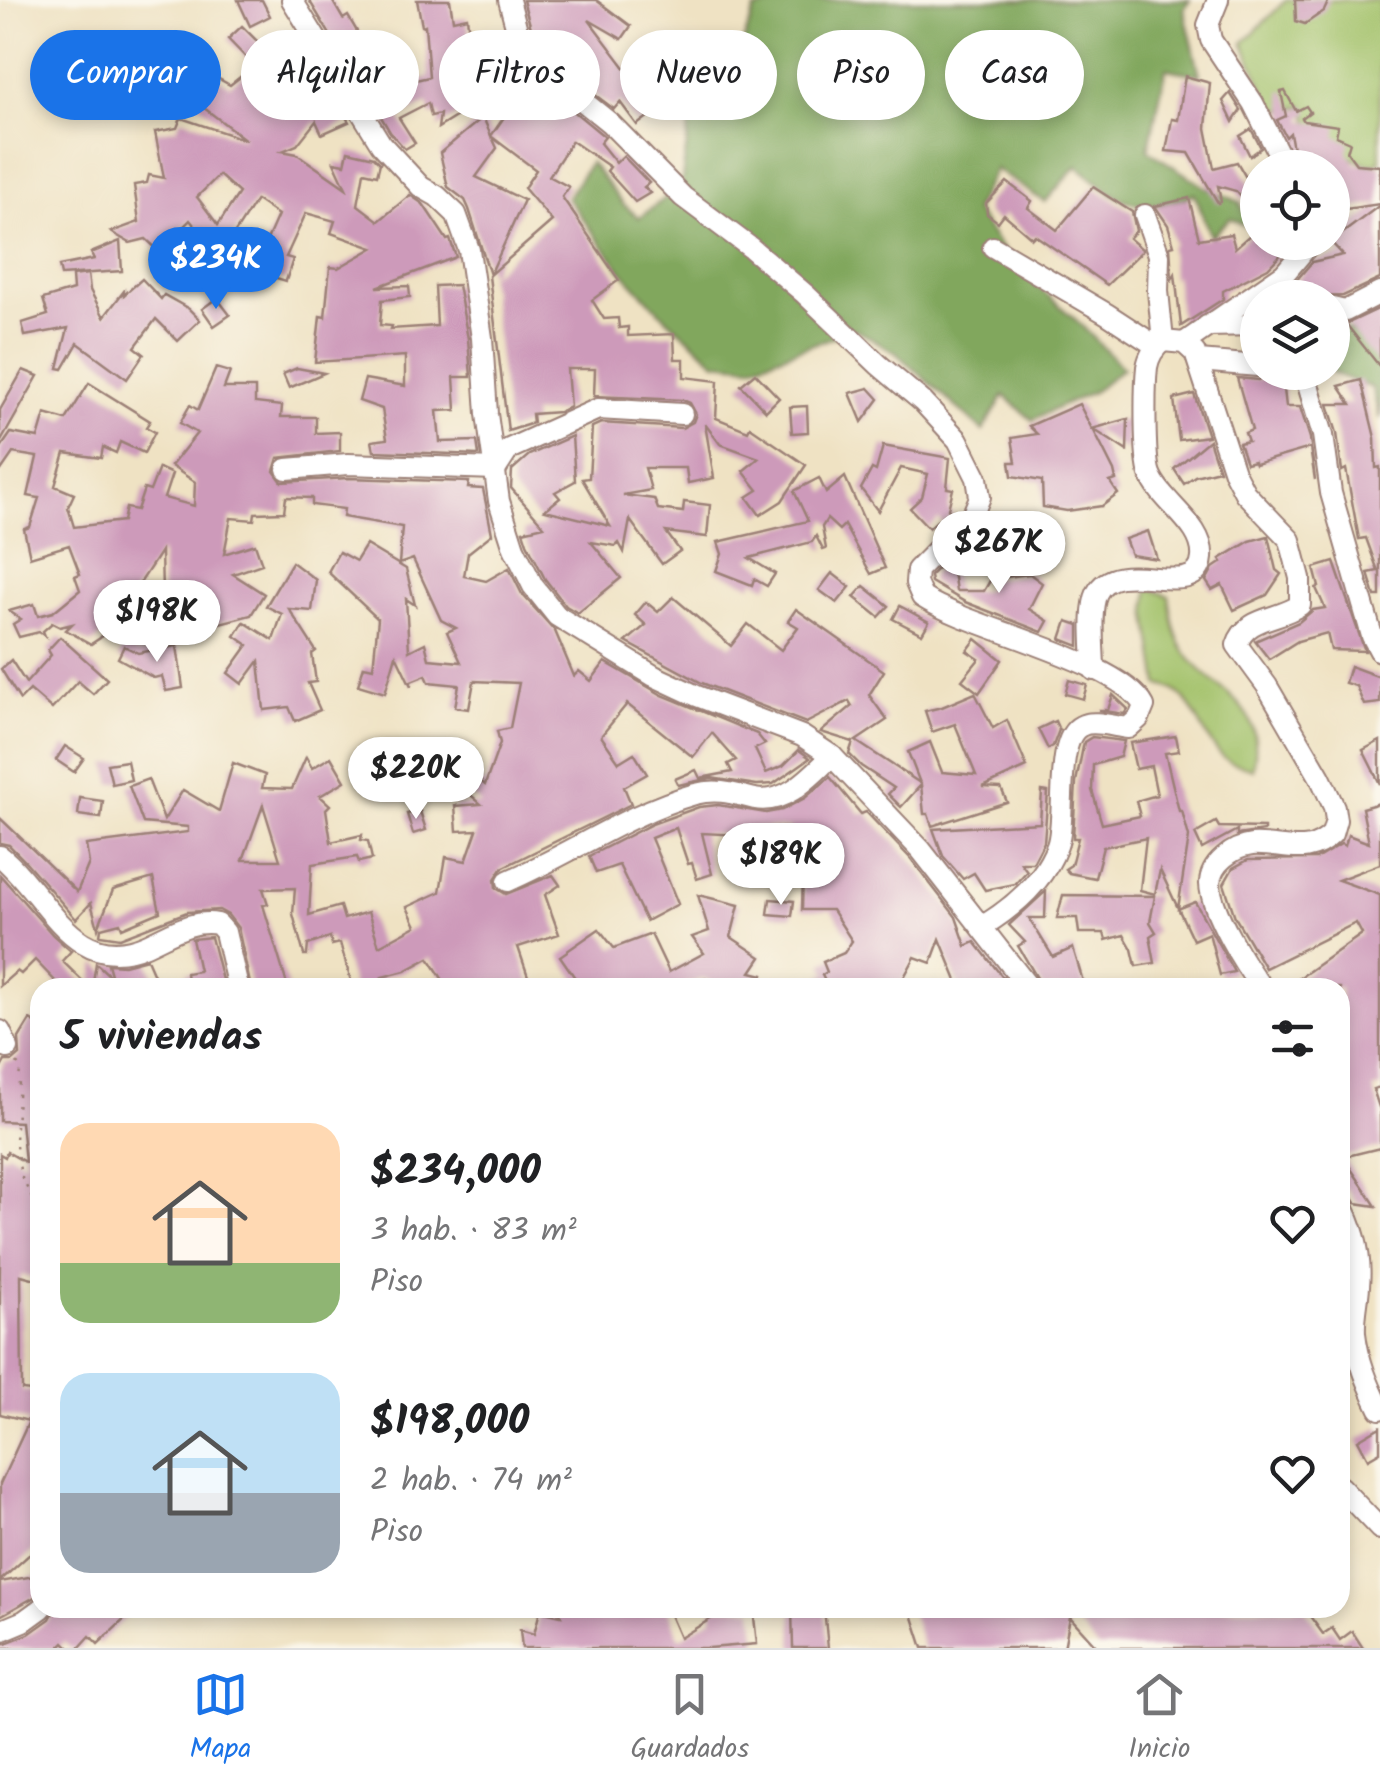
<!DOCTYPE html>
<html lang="es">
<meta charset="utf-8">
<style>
body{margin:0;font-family:Kalam,sans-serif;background:#f6f6f6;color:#202124;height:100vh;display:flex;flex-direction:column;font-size:38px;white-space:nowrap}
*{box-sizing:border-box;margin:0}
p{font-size:32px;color:#757577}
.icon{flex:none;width:55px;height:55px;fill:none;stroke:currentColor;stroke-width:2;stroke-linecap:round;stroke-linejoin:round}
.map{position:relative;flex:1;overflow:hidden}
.side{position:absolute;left:30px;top:978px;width:1320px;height:640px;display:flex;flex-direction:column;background:#fff;border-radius:30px;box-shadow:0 5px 15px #0003}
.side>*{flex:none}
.hud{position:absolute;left:30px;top:30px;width:1320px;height:90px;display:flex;gap:20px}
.fabs{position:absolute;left:1240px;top:150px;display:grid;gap:20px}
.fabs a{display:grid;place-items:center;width:110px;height:110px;border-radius:50%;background:#fff;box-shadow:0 5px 15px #0003;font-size:50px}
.price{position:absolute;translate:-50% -85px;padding:0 22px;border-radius:35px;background:#fff;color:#222;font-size:32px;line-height:65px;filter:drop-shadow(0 2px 5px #0008)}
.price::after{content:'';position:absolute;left:50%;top:60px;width:30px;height:22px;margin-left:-15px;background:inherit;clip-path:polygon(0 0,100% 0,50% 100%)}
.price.active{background:#1a73e8;color:#fff}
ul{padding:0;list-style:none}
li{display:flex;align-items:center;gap:30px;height:250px;padding:0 30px}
li span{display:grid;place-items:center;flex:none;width:280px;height:200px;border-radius:30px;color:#555}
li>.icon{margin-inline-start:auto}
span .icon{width:120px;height:120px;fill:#fffc;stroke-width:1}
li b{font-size:42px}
h2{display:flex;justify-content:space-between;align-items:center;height:120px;padding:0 30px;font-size:42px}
.pill{padding:0 35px;border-radius:45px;background:#fff;box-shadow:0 5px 15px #0003;font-size:35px;line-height:90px}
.pill.active{background:#1a73e8;color:#fff}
.tabs{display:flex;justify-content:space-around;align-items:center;height:140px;border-top:2px solid #e0e0e0;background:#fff;font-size:28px;color:#757577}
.tabs a{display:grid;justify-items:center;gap:5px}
.tabs .active{color:#1a73e8}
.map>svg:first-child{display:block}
.green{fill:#a2c169;stroke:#76704a;stroke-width:2.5}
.forest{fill:#81a75d;stroke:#666344;stroke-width:2.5}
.building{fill:#cd9aba;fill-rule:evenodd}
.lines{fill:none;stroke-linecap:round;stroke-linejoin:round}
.minor-casing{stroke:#9c8077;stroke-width:24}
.path{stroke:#9c8077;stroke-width:2.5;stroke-dasharray:2.5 8;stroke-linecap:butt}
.minor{stroke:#fff;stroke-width:20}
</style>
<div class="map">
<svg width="1380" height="1648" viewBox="0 0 1380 1648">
<rect width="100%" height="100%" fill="#fbf7ec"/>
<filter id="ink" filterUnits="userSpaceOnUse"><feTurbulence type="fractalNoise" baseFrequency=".01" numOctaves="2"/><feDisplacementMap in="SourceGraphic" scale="20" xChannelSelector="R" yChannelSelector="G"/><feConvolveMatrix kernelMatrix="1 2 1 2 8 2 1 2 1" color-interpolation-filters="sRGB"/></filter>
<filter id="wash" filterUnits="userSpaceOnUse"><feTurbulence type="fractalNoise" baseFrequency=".0048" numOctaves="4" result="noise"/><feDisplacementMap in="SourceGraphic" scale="40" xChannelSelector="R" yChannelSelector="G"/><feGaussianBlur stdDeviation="2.25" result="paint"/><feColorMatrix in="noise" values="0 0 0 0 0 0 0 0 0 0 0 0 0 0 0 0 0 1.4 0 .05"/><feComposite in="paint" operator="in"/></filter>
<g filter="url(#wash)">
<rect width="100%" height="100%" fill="#efe2c3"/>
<g class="green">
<polygon points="1286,0 1380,0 1380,162 1370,165 1331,151 1312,137 1305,106 1274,111 1243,43"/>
<path d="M1149 588 1169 596C1171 610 1173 627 1179 641 1202 692 1269 694 1253 769 1246 766 1236 765 1229 761 1200 744 1196 689 1159 685L1147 610Z"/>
</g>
<g class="forest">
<path d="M787 0H1190L1184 9 1200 75 1166 69 1148 150 1207 188 1240 202 1250 228 1230 218 1211 237 1194 194C1134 216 1124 204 1077 166L1045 202 995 169 974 210 1015 267 1076 320 1123 368 1094 391 1032 420 1004 395 983 431 896 353 855 329 752 366 716 362 665 317 625 275 567 198 590 162 623 204 639 218 681 186 691 114 724 92 755 10Z"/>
<polygon points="1333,324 1380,343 1380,419 1372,388 1332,373"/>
</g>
<g id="blocks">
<g class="building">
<polygon points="238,0 262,0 270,16 250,26"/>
<polygon points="309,0 332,0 343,19 348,16 365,45 357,49 360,53 346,61"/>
<polygon points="417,0 450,0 453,20 467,17 478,103 438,128 440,114 431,116 428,103 399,118 415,143 405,149 390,132 365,90 393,74 398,84 429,77 425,25 422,26"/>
<polygon points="523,0 596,0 631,26 622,39 589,20 657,110 637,125 620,102 614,109 559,68 579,39 544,30 543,42 540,42 531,28"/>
<polygon points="1295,0 1329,0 1324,11 1305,24 1296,21"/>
<path d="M242 26 270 54 300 38 349 122 322 134 316 121 297 145 282 151 297 154 346 188 334 162 345 164 348 151 374 157 380 163 377 175 364 172 358 205 379 221 410 195 423 204 447 240 450 239 456 257 377 287 409 286 410 297 382 300 380 325 392 326 391 329 437 326 435 286 458 285 468 339 471 377H454L456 410 437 411 440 442 477 441 479 455 374 451 372 441 387 439 382 409 359 401 365 379 405 386V356L315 362 320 316 325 317 330 267 338 268 373 248 331 233 335 221 306 213 286 257 293 259 286 281 227 263 211 291 195 281 213 252 206 251 208 242 190 220 159 251 146 239 130 243 111 232 139 222 134 185 147 183 149 175 164 178 155 132 177 128 181 118 246 140 191 98 210 74 230 85 254 66 228 39ZM219 175 239 193 218 225 197 197ZM256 200 278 215 263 249 231 239Z"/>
<polygon points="503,32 530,76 536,99 542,90 571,109 605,137 600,143 616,163 623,156 649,183 644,187 650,193 635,202 607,171 610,167 572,141 549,176 569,187 562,197 619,280 592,300 604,319 618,318 619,328 628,327 628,336 674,334 675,359 684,359 684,377 718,381 716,418 748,431 750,427 806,465 782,501 760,515 747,497 758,490 743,471 759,458 720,444 705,424 714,478 688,483 686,468 645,468 651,490 623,495 654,499 658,509 683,512 684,502 710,505 707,537 666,532 680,551 662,564 630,520 624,552 619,543 616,546 591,542 621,578 578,613 566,606 545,579 527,543 523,531 544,526 511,488 512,470 529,455 572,436 575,481 555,492 560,498 545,510 610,526 582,479 589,478 592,427 601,423 682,428 693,422 696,414 690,403 683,400 594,396 595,369 567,369 570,407 559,412 532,414 533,423 508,431 489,276 552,221 524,188 536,170 492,137 497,148 476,177 524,200 490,275 469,209 465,200 448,187 440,153 483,117 491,136 516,100 512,98 516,89 502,38 495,37 495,34"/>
<polygon points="1185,76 1210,83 1206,128 1214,168 1237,162 1254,191 1243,199 1236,191 1218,186 1221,202 1218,203 1189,153 1166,151 1172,119 1178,120"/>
<polygon points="1285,91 1296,111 1306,106 1310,112 1302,118 1304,121 1338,126 1336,136 1350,142 1347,152 1356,164 1380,166 1380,204 1332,211 1332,168 1306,168 1294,154 1290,133 1286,137 1277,120 1286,116 1281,92"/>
<polygon points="1230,93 1241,110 1233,122 1223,101"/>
<polygon points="1251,129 1261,148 1250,156 1240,136"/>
<polygon points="1007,182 1032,201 1028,208 1057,230 1093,187 1132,212 1136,231 1129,238 1143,250 1107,285 1035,235 1032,238 1004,214 998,222 987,214 986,203"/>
<polygon points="1189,198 1199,239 1231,234 1235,248 1258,228 1258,242 1293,242 1268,268 1223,291 1223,299 1181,326 1175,274 1172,279 1170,246 1174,245 1168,225 1155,206"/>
<polygon points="1380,205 1380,279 1343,296 1274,298 1294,283 1312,262 1343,255 1331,242"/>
<polygon points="120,241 122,271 61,275 59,266 94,259 91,253"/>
<polygon points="88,274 90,290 104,317 124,291 124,295 142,279 161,299 164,295 189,309 200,320 178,341 156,319 135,347 144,354 127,379 78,343 63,369 58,368 68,328 25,336 22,323 48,315 43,299 73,290 72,276"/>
<polygon points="217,298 230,315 214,326 202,309"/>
<polygon points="1380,308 1380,367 1346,324"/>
<path d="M216 368 230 372 224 388H255V403L282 406 281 417H316V433L340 432V451L278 458 274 471 282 482 348 478 469 482 468 488 483 489 492 534 468 553 464 576 486 581 509 568 522 594 555 631 574 676 579 671 591 681 605 662 662 695 757 734 765 744 755 749 766 773 783 766 799 750 810 758 773 784 757 785 711 778 678 785 675 779 696 770 700 778 732 772 728 764 736 760 712 733 693 757 627 704 601 736 619 762 634 753 647 774 624 787 631 804 502 868 495 879 496 888 506 894 553 875 560 885 545 895 559 934 518 947 532 988H448L429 958 405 971 382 977 384 982 375 988H353L340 943 332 945 330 937 308 945 307 955H304L293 914 295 888 263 889 268 904 263 905 288 988H251L238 928 228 915 219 910 187 912 120 938 100 935 101 928 120 923 122 928 160 912 153 878 113 890 98 928 91 903 76 919 26 862 9 845 0 843V818L77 892 89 863 86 845 188 832V827L143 823 129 786 148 779 164 820 183 790 219 811 233 763 265 775 262 788 292 789 306 757 312 768 331 757 345 781 320 796 330 805 326 809 331 842 362 835 361 840 368 841 372 859 359 862 357 857 312 864 309 915 340 906 344 919 368 912 379 946 416 926 407 907 440 892 446 857 466 861 477 830 457 831 455 806 481 804 456 782 467 770 485 785 500 743 497 731 510 728 519 683 474 681 469 709 455 707 459 685 429 682 426 675 411 681V686L396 655 385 693 358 685 364 666 373 668 378 619 328 572 339 552 356 561 366 545 406 569 415 605 406 599 409 651 425 643 429 659 461 662 447 632 456 628 441 620 413 559 399 564 402 527 343 517 344 509 312 505V498L286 497 284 512 255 513 254 520 231 518 224 554 255 544 262 564 233 574 264 594 251 615 193 630 184 592H162L161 551 131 597 100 638 91 644 66 630 72 624 60 627 52 623 43 631 45 636 39 632 19 637 13 624 21 619 9 611 34 604 38 616 53 612 80 590 75 576 80 574 69 545 30 557 24 529 30 527 39 498 28 496 37 457 13 453 0 472V449L11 433 38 438 45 414 66 420 89 383 150 421 146 427 155 432 144 453 120 442 116 453 103 447 101 458 65 453 55 486 74 494 68 507 74 527 123 521 126 508 137 510 144 489 150 491 159 468 172 474 164 498 194 506 195 482 171 466 197 433 180 423 190 405 198 410ZM263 805 280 860H243Z"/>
<polygon points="297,368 324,373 289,388 283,374"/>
<polygon points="23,370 38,376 0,443 0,410"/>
<polygon points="1270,372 1282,372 1286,407 1300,407 1310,438 1315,480 1310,448 1255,464 1254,461 1246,463 1239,443 1248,441 1245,433 1252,430 1237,378 1258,380"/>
<polygon points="755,373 779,398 766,411 741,385"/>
<polygon points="1361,380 1375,438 1376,468 1380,467 1380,596 1375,596 1368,573 1378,571 1366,538 1359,539 1346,469 1342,471 1337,433 1328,404 1351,404 1339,386"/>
<polygon points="869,388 879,399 862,422 850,393"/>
<polygon points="1194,394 1208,436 1179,440 1174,399"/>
<polygon points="1079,404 1092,429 1128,419 1127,451 1093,429 1114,471 1116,480 1110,482 1118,494 1102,506 1067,511 1043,507 1042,481 1012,476 1010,462 1016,462 1012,438 1037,434 1029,426"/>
<polygon points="807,406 808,432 792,433 790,407"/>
<polygon points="1209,440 1219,470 1195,476 1184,484 1174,469"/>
<polygon points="883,446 950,458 947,488 953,489 948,509 953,514 943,524 939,519 929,528 910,508 922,497 928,474 901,468 878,511 861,489 872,469 876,471"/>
<polygon points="845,477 885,568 871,574 844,525 839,530 827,519 822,527 826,549 823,550 816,536 812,542 749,558 775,574 767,586 754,579 752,585 716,571 722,554 718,542 808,521 794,491 819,478 826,493"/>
<polygon points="1148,531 1157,559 1131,555 1125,539"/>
<polygon points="1268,536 1276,570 1281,574 1267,595 1234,610 1222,585 1212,590 1206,581 1213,568 1222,562 1220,559 1250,541"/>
<polygon points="997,547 1009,560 992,576 980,563"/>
<polygon points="292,562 316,580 312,611 289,609 316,651 312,654 316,682 308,683 320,710 295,721 289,707 264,710 259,661 242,684 228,673 248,645 235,636 244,622 273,640 282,614 266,606"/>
<polygon points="1334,562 1365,651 1331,650 1327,633 1298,641 1269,659 1255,641 1299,622 1313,610 1325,608 1316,588 1319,587 1314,568"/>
<polygon points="952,565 956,591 984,591 991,579 1030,574 1042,583 1029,609 1048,621 1042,632 965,602 931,582 930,576 939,567"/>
<polygon points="832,573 850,587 837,603 819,590"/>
<polygon points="864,586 889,606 879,617 854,597"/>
<polygon points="673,597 731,646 748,624 781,650 798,627 788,621 796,609 884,671 869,695 887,720 856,741 920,783 908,752 930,742 942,772 976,775 955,724 932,732 925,711 942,707 975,693 993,728 1007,720 1027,767 983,787 1001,788 1007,802 932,826 928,814 924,814 921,785 901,807 888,794 894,788 861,766 849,754 853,742 821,732 852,706 849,701 806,723 702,683 626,642 646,625 635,615 646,602 658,612"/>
<polygon points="900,606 929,622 922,634 893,619"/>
<polygon points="1067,621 1079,625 1079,646 1061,639"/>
<polygon points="60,637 107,679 93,694 78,681 52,709 30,690 20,700 1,669 11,660 26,683 51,655 48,650"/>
<polygon points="976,639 1002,660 979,693 962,680 979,659 967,651"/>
<polygon points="124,646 138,653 177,646 183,688 166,691 162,676 154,678 118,658"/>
<polygon points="1350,666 1380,677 1380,703 1364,705 1356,686 1345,683"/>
<polygon points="1069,680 1087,685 1083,699 1065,694"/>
<polygon points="1113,695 1128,709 1124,714 1098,710 1108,710"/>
<polygon points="1055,721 1059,730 1053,746 1048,749 1038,729"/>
<polygon points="1176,736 1179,751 1165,753 1179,811 1182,811 1189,837 1178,909 1195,902 1234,972 1220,975 1209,933 1193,940 1160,870 1155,894 1140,890 1146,838 1103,847 1095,878 1069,873 1065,869 1071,865 1078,838 1073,838 1076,782 1084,742 1092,737 1124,741 1120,757 1093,765 1092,790 1102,824 1140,816 1136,801 1157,795 1151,766 1136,769 1130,743"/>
<polygon points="1380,741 1380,784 1363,750"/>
<polygon points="65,746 84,758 74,772 56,760"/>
<polygon points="127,761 131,780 112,784 107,764"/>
<polygon points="830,777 861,814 866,812 911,859 956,917 966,946 975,942 1011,988 960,988 940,939 931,963 915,957 903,979 907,988 828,988 822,975 827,972 823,962 844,953 852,941 832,910 802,910 803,873 789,869 790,828 741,828 742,835 702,833 712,874 697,879 692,863 688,864 676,828 651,838 678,904 646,921 619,865 596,873 589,856 652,824 699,807 718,805 766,813 782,810 805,798"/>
<polygon points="1042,791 1048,792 1044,842 1033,863 1021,863 1027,871 1015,884 985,890 974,873 963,879 943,856 933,829 1040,823"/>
<polygon points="80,798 103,801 101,818 78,815"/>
<polygon points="1380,803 1380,864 1338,880 1380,895 1380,1087 1373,1089 1380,1110 1380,1148 1343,1157 1376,1206 1356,1203 1348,1190 1340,1187 1340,988 1285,988 1362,934 1356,923 1265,968 1235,917 1224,884 1233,868 1248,860 1316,859 1341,844 1345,846 1348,835 1369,843 1362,808"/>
<polygon points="420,811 426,830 413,834 407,814"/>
<polygon points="1216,822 1219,827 1264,828 1264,831 1237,835 1237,830 1202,849 1195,834"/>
<polygon points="0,875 53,935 71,951 62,961 90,988 62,988 35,960 21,974 17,971 0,986"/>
<polygon points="1046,891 1045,918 1029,918 1053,957 1073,948 1085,988 1043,988 1018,946 1025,942 1009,925"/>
<polygon points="698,895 739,905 731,937 761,957 751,972 763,975 760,988 723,988 704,978 675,988 582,988 560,956 599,929 614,948 651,934 669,972 704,953 692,937 709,931"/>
<polygon points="1063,895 1155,896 1150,922 1156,932 1150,936 1155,963 1136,966 1132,949 1124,935 1106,940 1104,933 1079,933 1077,918 1057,918"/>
<polygon points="770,899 794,901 792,916 768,914"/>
<polygon points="211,937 224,988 188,988 186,973 199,971 192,939"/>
<polygon points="147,959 157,982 149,988 92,988 96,963 112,978 108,964 124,965"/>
<polygon points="30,1020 40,1026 40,1108 36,1107 40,1151 34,1151 40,1172 40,1268 36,1279 21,1275 22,1390 40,1392 40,1545 0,1581 0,1484 29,1421 0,1414 0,1154 5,1157 7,1152 25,1162 21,1122 0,1121 0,1070 5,1061 13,1061 20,1055 19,1038"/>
<polygon points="1380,1427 1380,1452 1368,1459 1358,1440"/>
<polygon points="40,1575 40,1594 0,1616 0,1582"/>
<polygon points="56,1608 122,1608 129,1615 98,1644 90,1636 79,1648 70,1648 64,1642 58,1648 0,1648 0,1645 29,1634 50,1619"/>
<polygon points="559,1608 667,1608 680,1638 712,1618 712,1608 753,1608 757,1644 709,1648 522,1648 520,1630 534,1634 540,1611 561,1616"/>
<polygon points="792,1608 824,1608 828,1648 793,1648"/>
<polygon points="910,1608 1304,1608 1323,1634 1332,1628 1340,1640 1352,1631 1363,1648 1098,1648 1070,1617 1064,1648 923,1648"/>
</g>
</g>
</g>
<g filter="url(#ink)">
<use href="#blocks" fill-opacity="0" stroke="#9c8077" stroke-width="2.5"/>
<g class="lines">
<g class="minor-casing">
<g id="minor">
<polyline points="292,0 381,144 421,187 437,196 456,214 469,250 482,338 487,414 499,501 514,548 533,586 557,616 654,676 697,696 802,736 832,756 921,850 1029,988"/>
<path d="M509 0 518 34 547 77 579 98 610 123 683 197 751 248 805 294 879 365 923 402 958 440 977 478 980 497 973 514 917 570 916 583 922 597C971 629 1121 661 1144 706L1139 718 1128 728C1115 727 1093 719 1081 726 1054 739 1067 820 1057 846 1044 881 1014 907 983 926"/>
<polyline points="1218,0 1208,25 1211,40 1253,103 1286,168"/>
<polyline points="993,247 1107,314 1156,346"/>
<polyline points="1332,308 1345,311 1380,293"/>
<polyline points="1207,326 1258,325"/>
<path d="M1163 341 1184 343 1195 353 1234 472 1245 493 1290 540 1300 578V605C1279 620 1246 616 1237 645L1267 686 1320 777 1334 807 1336 820 1332 834C1307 859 1283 843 1252 845 1233 847 1210 864 1210 884 1211 911 1245 966 1262 988"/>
<polyline points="1184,343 1284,274 1311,242"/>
<polyline points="1199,361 1258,366"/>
<polyline points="1297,372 1306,378 1323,435 1331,493 1372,636 1380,651"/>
<polyline points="287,469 348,464 496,469 509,449 598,409 682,414"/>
<path d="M1094 670C1094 650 1089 610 1097 593 1117 553 1198 604 1202 558 1205 525 1161 503 1150 474 1144 458 1145 385 1147 367 1149 356 1155 347 1163 341L1158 291 1159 255 1145 215"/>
<path d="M0 856C46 892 73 977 146 945 171 934 191 919 218 924L225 932 238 988"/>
<path d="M508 881C571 854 628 813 695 794 718 788 734 794 755 799 786 805 812 775 832 756"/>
<polyline points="0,1031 8,1048"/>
<path d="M1340 1201C1354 1227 1362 1256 1359 1286 1358 1302 1354 1317 1355 1333 1358 1361 1368 1384 1380 1409"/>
<polyline points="1340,1487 1380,1529"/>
<polyline points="0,1631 24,1621 42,1608"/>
</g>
</g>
<polyline class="path" points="17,1063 20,1068 15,1140 21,1176 40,1214"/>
<use href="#minor" class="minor"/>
</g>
</g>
</svg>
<div class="fabs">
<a><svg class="icon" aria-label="locate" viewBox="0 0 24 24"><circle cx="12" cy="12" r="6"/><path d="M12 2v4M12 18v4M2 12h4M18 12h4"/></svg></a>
<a><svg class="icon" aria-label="layers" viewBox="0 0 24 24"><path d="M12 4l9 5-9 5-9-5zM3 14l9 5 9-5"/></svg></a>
</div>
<b class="price active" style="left:216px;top:312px">$234K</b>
<b class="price" style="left:999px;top:596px">$267K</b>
<b class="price" style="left:157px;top:665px">$198K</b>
<b class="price" style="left:416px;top:822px">$220K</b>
<b class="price" style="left:781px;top:908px">$189K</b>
<div class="hud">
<a class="pill active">Comprar</a>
<a class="pill">Alquilar</a>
<a class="pill">Filtros</a>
<a class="pill">Nuevo</a>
<a class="pill">Piso</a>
<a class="pill">Casa</a>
</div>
<section class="side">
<h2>5 viviendas<svg class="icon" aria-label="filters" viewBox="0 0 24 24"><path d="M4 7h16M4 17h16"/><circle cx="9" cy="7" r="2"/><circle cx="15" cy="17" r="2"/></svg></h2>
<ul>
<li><span style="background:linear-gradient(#ffd9b3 70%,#8fb573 0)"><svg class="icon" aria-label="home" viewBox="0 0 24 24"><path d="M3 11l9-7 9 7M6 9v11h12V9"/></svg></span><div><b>$234,000</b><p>3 hab. · 83 m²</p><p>Piso</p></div><svg class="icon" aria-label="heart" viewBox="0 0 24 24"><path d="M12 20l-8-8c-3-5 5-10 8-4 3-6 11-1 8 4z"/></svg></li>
<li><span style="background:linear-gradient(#bfe0f5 60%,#9aa5b1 0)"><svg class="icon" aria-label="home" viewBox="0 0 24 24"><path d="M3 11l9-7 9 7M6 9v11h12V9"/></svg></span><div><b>$198,000</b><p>2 hab. · 74 m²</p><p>Piso</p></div><svg class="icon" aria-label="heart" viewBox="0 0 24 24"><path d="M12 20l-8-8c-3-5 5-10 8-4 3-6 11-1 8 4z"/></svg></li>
</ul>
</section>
</div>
<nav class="tabs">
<a class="active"><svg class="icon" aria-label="map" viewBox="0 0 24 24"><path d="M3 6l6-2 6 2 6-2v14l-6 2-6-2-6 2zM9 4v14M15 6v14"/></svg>Mapa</a>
<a><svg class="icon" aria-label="saved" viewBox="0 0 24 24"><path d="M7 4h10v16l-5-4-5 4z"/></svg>Guardados</a>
<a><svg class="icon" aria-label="home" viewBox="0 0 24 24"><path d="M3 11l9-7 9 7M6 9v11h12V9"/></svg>Inicio</a>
</nav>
